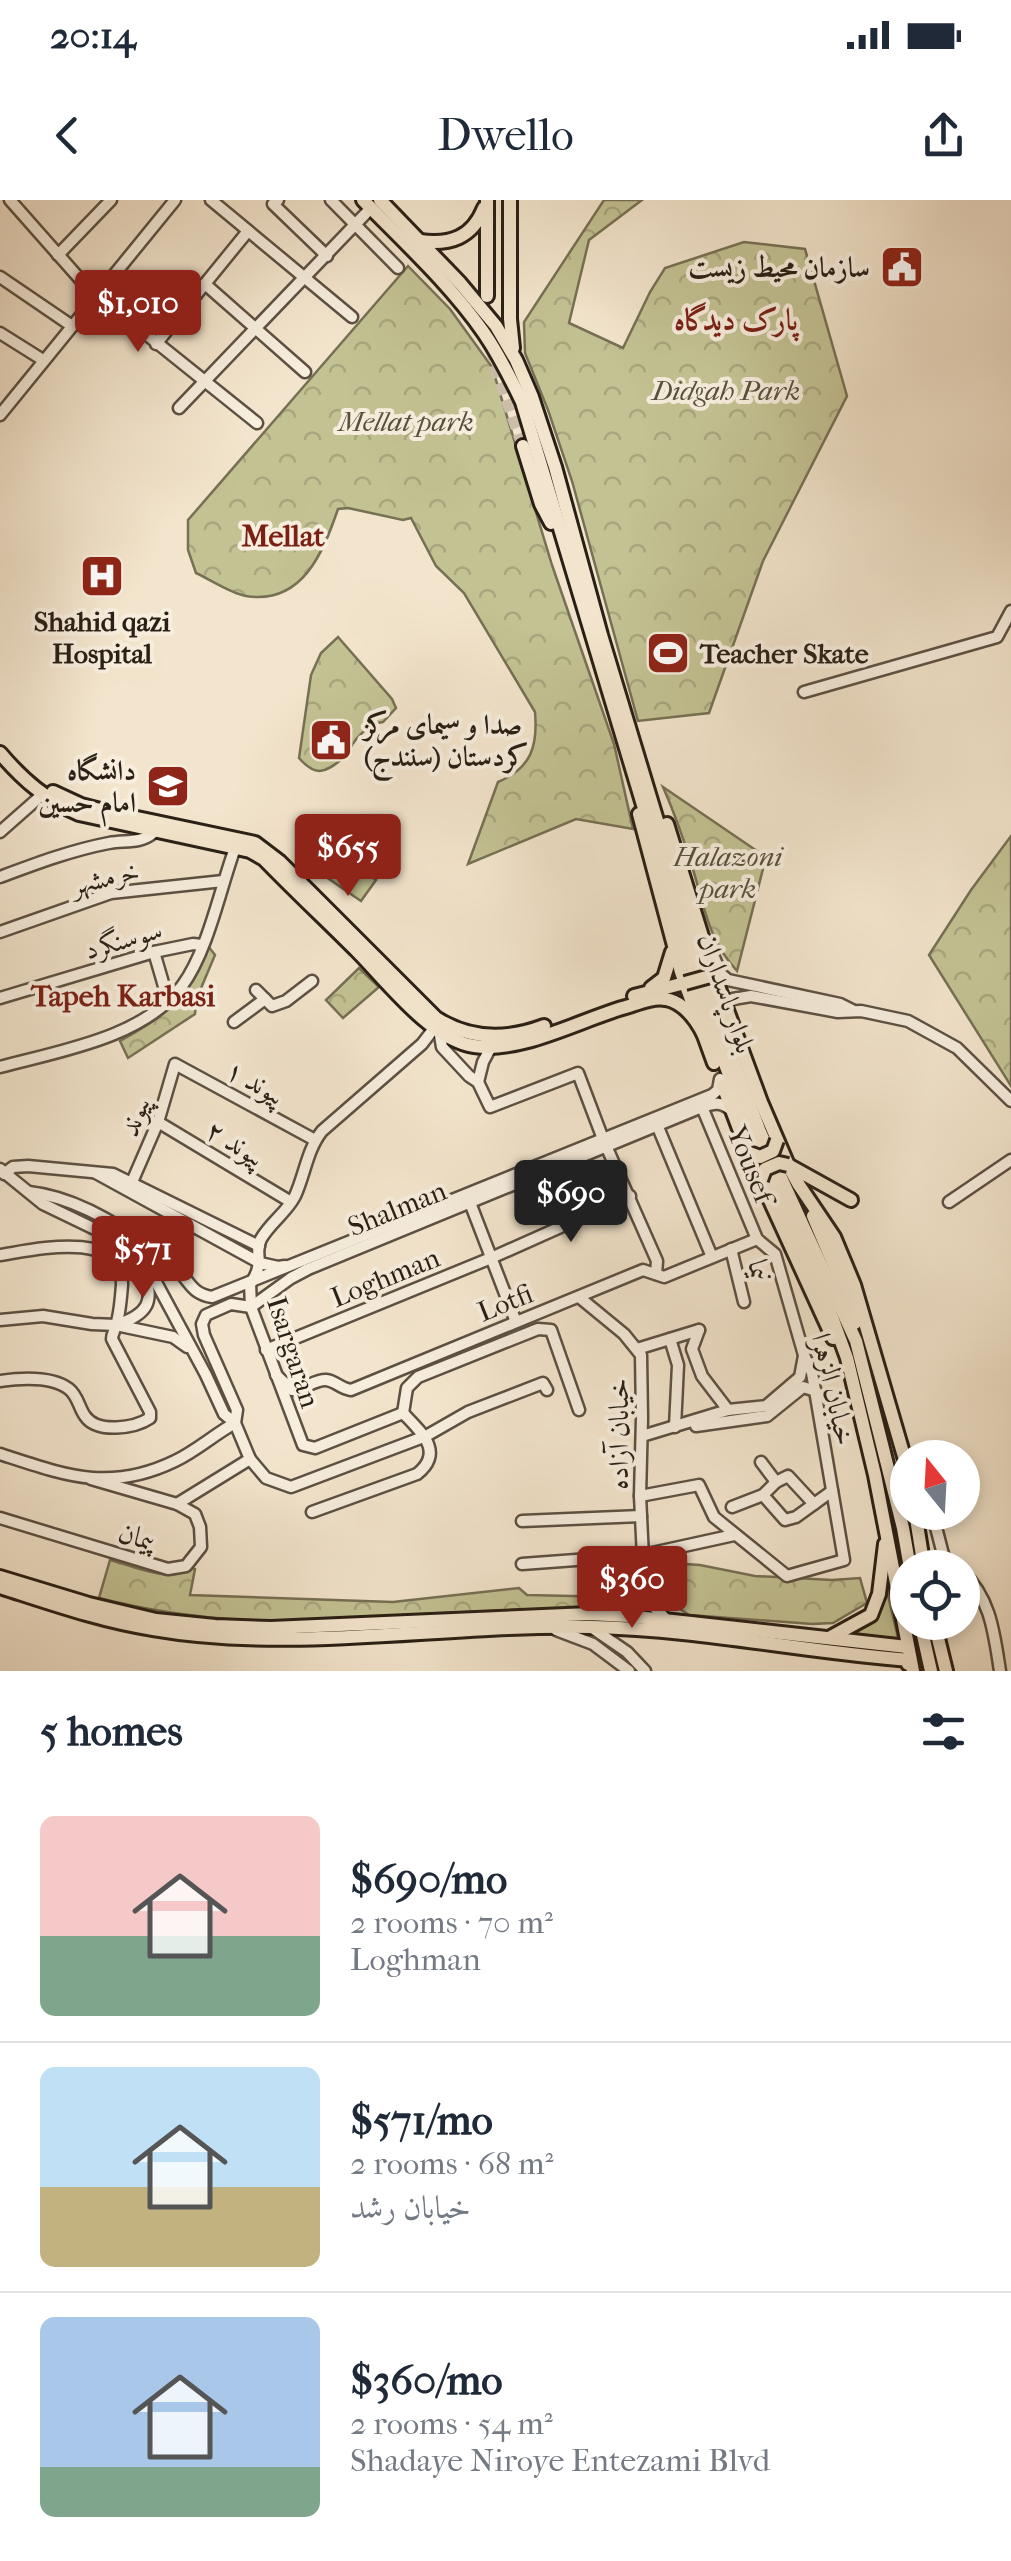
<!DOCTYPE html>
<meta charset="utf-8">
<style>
body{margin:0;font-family:"IM FELL French Canon",Amiri,serif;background:#f6f6f7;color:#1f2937;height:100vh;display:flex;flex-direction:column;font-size:38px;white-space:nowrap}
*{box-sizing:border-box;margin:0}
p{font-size:32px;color:#747a83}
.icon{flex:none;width:55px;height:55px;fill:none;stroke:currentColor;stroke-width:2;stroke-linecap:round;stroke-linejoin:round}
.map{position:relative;height:1471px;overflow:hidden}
.side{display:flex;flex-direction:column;background:#fff;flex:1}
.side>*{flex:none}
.needle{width:65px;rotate:342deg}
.tools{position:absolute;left:890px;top:1240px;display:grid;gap:20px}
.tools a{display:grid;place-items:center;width:90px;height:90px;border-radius:50%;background:#fff;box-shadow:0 5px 15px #0003;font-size:50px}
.price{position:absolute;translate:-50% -85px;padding:0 22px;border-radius:10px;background:#8f2418;color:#fff;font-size:32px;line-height:65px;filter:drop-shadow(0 2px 5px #0008)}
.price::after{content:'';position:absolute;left:50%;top:60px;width:30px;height:22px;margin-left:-15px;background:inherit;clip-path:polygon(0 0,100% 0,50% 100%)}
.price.current{background:#222;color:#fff}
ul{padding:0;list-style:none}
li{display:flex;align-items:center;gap:30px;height:250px;padding:0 40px}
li+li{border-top:2px solid #e0e1e3}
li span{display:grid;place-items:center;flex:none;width:280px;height:200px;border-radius:15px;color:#555}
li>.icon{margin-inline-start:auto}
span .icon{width:120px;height:120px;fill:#fffc;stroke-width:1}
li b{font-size:42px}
h2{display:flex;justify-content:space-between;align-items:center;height:120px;padding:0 40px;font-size:42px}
.status{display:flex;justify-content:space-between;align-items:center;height:70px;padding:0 50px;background:#fff;direction:ltr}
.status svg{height:28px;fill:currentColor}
header{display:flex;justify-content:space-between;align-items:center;height:130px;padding:0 40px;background:#fff;font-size:45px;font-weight:600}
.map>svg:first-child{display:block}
.grass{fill:#c3c293;stroke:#767054;stroke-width:2.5}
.park{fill:url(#park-crowns);stroke:#767054;stroke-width:2.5}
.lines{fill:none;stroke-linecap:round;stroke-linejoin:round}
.major-tunnel{stroke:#cbbda8;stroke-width:12;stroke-dasharray:12 6;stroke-linecap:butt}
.minor-casing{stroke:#5c5043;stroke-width:15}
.major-casing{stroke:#291f15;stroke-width:18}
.minor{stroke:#f7eede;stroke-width:10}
.major{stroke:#f3e5cd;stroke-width:12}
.major-bridge-casing{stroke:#291f15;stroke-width:18;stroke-linecap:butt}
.major-bridge{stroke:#f3e5cd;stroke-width:12}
.labels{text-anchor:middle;stroke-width:8;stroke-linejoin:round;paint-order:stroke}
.poi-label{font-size:28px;font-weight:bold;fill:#291f15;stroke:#f7eede;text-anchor:end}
.park-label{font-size:28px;font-style:italic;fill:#57503b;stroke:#f7eede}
.street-label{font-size:28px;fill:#291f15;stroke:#f7eede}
.neighbourhood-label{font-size:30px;font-weight:bold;fill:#7a1f14;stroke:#f7eede}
</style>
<div class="status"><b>20:14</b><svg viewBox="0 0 49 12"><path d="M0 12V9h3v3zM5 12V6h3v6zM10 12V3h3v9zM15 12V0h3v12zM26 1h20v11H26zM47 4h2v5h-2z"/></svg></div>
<header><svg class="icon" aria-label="back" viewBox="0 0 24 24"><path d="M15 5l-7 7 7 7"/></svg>Dwello<svg class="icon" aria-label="share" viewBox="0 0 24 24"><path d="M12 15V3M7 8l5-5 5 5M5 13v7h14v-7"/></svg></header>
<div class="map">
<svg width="1011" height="1471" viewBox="0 0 1011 1471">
<defs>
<pattern id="park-crowns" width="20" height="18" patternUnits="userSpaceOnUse" patternTransform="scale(2.5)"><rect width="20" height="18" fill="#c3c293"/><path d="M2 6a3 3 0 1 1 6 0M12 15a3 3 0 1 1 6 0" fill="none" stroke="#a8a67e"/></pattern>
</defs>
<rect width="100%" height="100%" fill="#f3e5cd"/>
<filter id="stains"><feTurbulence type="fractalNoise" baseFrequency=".002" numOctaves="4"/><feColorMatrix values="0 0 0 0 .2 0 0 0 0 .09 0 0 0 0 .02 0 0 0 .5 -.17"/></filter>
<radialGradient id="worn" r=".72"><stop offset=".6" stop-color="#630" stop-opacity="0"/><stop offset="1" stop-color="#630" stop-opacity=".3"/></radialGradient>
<g class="grass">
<polygon points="325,646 376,680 361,701 310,666"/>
<polygon points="886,1387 899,1442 854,1437"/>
</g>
<g class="park">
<polygon points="604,0 642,0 589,40 569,123 623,148 650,92 665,68 744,42 805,49 847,196 763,361 709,513 638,521 572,281 548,210 525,153 524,122"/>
<path d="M408 66 450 109 492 167 552 365 614 544 633 629 576 619 468 664 498 582C531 568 538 547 535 512L464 393 436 366 411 318 403 320 348 308 338 309C323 353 302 405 246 396 230 393 211 380 196 373L188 350V320Z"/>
<path d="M338 437 392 499 396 508 383 522C369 523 351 541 348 555 328 569 319 581 299 558L311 475 321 453Z"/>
<path d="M663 587 766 657 737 771C707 739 704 703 691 663 683 637 674 612 663 587Z"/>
<polygon points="1011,636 1011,886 929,755 971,690"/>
<path d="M208 746 215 755 196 800 195 814 128 858 120 841C171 812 185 801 208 746Z"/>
<polygon points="359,768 379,787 343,818 326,800"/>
<path d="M110 1360C134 1366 170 1384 192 1368L195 1369 190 1395 393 1402 519 1388 527 1395 615 1397 614 1410C531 1407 447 1413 363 1417 323 1419 282 1423 242 1420 193 1417 146 1410 99 1398Z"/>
<polygon points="653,1362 700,1365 755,1376 832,1380 860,1378 867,1403 833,1423 812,1424 689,1415 656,1393"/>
</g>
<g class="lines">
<polyline class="major-tunnel" points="492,148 495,167 523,246"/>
<g class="minor-casing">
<g id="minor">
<polyline points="10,0 86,86 257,223"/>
<polyline points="211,0 352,117"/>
<polyline points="278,0 273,4 327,56"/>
<polyline points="331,0 398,68"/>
<polyline points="58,55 111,0"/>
<polyline points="0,77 72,126"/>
<polyline points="205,84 305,172"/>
<polyline points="0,133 43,160"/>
<polyline points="156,144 248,31"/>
<polyline points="179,208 371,8"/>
<polyline points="0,215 175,0"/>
<polyline points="804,492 997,437 1011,411"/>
<polyline points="0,632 43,594"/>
<path d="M0 677C35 664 72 650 109 643 125 640 142 644 154 632"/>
<polyline points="0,732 111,693 223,681"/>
<polyline points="154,752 168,800"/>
<polyline points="713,755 721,774 728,780 840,804 852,810"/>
<polyline points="256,790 272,806 286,801 312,781"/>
<polyline points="0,798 154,752 193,744 202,745"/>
<polyline points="724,805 733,799 751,796 838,812 861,811 908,821 957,848 1011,901"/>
<polyline points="234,822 265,799"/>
<polyline points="439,830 442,847 469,876 478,882 490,907 578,873 603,939 657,1061 656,1074"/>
<path d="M0 867C59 851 143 838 182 786 208 751 220 689 235 648"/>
<polyline points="478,882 483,862 491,847"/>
<polyline points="655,920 712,1057"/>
<polyline points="158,922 291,1002"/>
<polyline points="0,969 43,1004 101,1032 140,1063 157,1084 206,1175 224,1214 235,1223"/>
<polyline points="96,973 260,1063 278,1067 285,1066"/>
<polyline points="4,974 13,967 28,966 113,974 259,1046"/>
<polyline points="132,982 158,922 175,864 315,940"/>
<path d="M29 992C75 997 122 1026 158 1054 164 1058 172 1063 177 1069 190 1082 192 1094 212 1097L712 895 718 890 720 879"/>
<polyline points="469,1000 516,1122"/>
<polyline points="949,1002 1011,960"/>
<polyline points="731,1049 744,1102"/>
<path d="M0 1055C33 1050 123 1028 122 1085 121 1096 120 1114 116 1125 115 1130 112 1134 112 1139L150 1212V1218C135 1228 97 1234 85 1216 79 1208 78 1196 69 1189 52 1176 21 1178 0 1181"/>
<polyline points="250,1083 251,1107 303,1245 315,1248 403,1213"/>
<path d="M251 1083C266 1061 253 1053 261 1039 270 1023 287 1012 295 996 305 974 307 950 322 931L422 844 435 827"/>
<polyline points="579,1097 624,1134 641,1155 642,1218 640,1296 645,1398"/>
<polyline points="0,1120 43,1116 92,1124 116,1125 173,1137 187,1147"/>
<path d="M119 1124C147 1114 155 1102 144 1073"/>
<polyline points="699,1130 692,1149 702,1176 728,1210"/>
<polyline points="670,1139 678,1165 675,1227"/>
<polyline points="637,1149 699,1130"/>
<polyline points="266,1150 491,1058 630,996"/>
<path d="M276 1175 292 1190C304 1189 317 1179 326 1180 336 1181 339 1188 351 1190L643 1070 664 1077 757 1039"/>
<path d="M547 1190 543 1183 468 1212 426 1236 291 1287 266 1278 250 1259 235 1223 237 1210 204 1135 202 1124 206 1115 231 1104 251 1107 291 1078 308 1069 702 907C716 902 721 902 733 911"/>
<polyline points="403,1213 407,1188 418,1177 538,1129 551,1130 579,1210"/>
<polyline points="696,1226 767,1216 803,1187 816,1191"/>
<polyline points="642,1236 728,1210 766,1206 800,1177 804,1156"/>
<polyline points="916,1253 917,1258"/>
<path d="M0 1254C65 1275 109 1293 175 1261 196 1251 215 1234 235 1223"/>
<polyline points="761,1262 776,1282"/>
<polyline points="763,1295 785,1320 796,1317 832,1291"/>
<polyline points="640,1296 699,1285 714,1317 787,1376 844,1360 812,1173 804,1155 775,1054 757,1039 702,907"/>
<polyline points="177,1304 250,1259"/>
<polyline points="732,1307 763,1295 776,1282 788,1276 814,1304"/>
<path d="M312 1312 417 1274C445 1252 421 1232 403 1213"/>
<polyline points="932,1312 944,1358 958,1368"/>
<polyline points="0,1318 168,1369 186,1366 201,1347 200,1327 195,1314 177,1304 91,1279"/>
<polyline points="522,1321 641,1316"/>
<polyline points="522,1364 643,1355 734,1335"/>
<path d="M962 1371C991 1399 994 1433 1000 1471"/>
<polyline points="645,1398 667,1420"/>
<polyline points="592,1428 627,1452 645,1471"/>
<polyline points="556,1430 593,1444 629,1471"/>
</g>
</g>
<g class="major-casing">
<g id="major">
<path d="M363 0C405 43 450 84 484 133 499 155 511 179 522 202L704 808 752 936 821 1087 847 1158 875 1275 913 1471"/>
<polyline points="380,0 460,83 496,126 516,160 532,197 555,267 601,435 713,806 760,932 856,1141 903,1328 910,1368"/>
<polyline points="510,0 510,119 513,148"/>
<path d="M420 41C450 45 472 38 484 8"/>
<polyline points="487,96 487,0"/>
<polyline points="523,246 541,304 551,323"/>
<path d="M0 553C23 580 46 600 79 614L250 651 264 659C294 690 326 720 357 751 386 780 431 840 474 846 523 853 581 819 629 806 641 802 654 797 666 799 685 803 696 819 704 835"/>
<path d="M53 592 81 605 104 611 255 643 280 662 436 818C470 840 507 840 544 826"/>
<polyline points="639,614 681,772 714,863"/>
<polyline points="667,624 714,775 761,902 788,965 799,985 834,1037 854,1085 908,1270"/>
<polyline points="651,788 664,778 672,752"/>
<polyline points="634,796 685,783"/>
<polyline points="723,886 747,950 833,1138"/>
<polyline points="788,965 851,1000"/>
<polyline points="813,1016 845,1091 855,1123"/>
<polyline points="915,1312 924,1368"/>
<polyline points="0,1377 89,1404 156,1420 215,1426 271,1428 589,1414 628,1416 907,1447"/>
<path d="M0 1387C50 1403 101 1421 153 1429 297 1454 448 1423 593 1427 699 1429 804 1452 910 1460L908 1464"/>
<polyline points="920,1422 931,1471"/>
<polyline points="934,1422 946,1471"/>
<polyline points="829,1438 871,1415 879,1394 885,1344"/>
</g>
</g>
<use href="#minor" class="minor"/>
<use href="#major" class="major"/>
<g class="major-bridge-casing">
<g id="major-bridge">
<polyline points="685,783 714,775"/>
<polyline points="749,953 760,957 773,951 777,940"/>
<polyline points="761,980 765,969 779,963 788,965"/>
</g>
</g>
<use href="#major-bridge" class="major-bridge"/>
</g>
<defs>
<g id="civic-square" transform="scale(2.25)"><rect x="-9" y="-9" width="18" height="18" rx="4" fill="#8f2418" stroke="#f7eede"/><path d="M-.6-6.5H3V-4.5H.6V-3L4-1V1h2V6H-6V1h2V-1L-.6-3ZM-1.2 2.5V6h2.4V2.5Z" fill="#fff"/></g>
<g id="hospital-square" transform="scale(2.25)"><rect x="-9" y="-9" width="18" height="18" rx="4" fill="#8f2418" stroke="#f7eede"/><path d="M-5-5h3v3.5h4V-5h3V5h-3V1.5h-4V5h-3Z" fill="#fff"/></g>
<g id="stadium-square" transform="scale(2.25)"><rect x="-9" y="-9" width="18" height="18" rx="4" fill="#8f2418" stroke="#f7eede"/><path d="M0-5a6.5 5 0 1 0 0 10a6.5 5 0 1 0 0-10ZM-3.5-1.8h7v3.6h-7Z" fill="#fff"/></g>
<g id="university-square" transform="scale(2.25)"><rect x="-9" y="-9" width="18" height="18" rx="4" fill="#8f2418" stroke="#f7eede"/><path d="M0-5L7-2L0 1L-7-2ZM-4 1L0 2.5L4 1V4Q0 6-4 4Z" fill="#fff"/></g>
</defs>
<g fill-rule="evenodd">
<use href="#civic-square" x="902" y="67"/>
<use href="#hospital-square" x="102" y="376"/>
<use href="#stadium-square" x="668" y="453"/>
<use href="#civic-square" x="331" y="540"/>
<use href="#university-square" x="168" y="586"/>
</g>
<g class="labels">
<g class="poi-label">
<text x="870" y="77">سازمان محیط زیست</text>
<text x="102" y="431" text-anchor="middle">Shahid qazi<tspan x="102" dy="32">Hospital</tspan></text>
<text x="700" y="463" text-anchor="start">Teacher Skate</text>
<text x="364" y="534" text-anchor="start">صدا و سیمای مرکز<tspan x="364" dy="32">کردستان (سنندج)</tspan></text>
<text x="136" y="580">دانشگاه<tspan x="136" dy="32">امام حسین</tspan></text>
</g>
<g class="park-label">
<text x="726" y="200">Didgah Park</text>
<text x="406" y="231">Mellat park</text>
<text x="728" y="666">Halazoni<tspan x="728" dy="32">park</tspan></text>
</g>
<g class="street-label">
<text transform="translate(105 677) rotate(-13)" y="10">خرمشهر</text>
<text transform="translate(123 739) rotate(-16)" y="10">سوسنگرد</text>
<text transform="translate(727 793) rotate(71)" y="10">بلوار پاسداران</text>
<text transform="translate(256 882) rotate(29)" y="10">پیوند ۱</text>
<text transform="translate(134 916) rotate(-70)" y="10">پیوند</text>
<text transform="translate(236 943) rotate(31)" y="10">پیوند ۲</text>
<text transform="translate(751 964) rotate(68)" y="10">Yousef</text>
<text transform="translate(397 1008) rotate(-22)" y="10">Shalman</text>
<text transform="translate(760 1070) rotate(76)" y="10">نیما</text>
<text transform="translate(385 1077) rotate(-22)" y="10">Loghman</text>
<text transform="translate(505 1102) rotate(-22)" y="10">Lotfi</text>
<text transform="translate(294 1152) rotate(72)" y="10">Isargaran</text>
<text transform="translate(834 1189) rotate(77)" y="10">خیابان الزهرا</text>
<text transform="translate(618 1234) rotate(-90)" y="10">خیابان آزاده</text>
<text transform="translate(137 1336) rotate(17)" y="10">پیمان</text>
</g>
<g class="neighbourhood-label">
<text x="736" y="130">پارک دیدگاه</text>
<text x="283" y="346">Mellat</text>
<text x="123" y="806">Tapeh Karbasi</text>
</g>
</g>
<rect width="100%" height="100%" filter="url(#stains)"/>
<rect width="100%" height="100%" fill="url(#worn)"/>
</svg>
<div class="tools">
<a><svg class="needle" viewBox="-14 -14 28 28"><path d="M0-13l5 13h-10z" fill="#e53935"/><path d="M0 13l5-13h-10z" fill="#747a83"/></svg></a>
<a><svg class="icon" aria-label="locate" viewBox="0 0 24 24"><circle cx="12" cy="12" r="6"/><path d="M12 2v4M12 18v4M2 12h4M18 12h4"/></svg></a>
</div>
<b class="price" style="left:138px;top:155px">$1,010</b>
<b class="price" style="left:348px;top:699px">$655</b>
<b class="price current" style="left:571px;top:1045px">$690</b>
<b class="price" style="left:143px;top:1101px">$571</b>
<b class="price" style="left:632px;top:1431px">$360</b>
</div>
<section class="side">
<h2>5 homes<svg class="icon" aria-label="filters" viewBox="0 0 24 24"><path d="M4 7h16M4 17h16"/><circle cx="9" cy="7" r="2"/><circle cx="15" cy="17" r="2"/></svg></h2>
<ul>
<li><span style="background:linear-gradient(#f6c9c9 60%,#7fa58c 0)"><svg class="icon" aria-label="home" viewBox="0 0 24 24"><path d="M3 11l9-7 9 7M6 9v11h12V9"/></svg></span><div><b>$690/mo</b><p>2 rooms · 70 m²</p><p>Loghman</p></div></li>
<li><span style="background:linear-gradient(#bfe0f5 60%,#c2b280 0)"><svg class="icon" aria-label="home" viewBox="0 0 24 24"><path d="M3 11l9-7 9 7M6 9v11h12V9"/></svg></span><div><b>$571/mo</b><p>2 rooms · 68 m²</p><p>خیابان رشد</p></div></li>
<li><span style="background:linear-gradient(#a9c7e8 75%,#7fa58c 0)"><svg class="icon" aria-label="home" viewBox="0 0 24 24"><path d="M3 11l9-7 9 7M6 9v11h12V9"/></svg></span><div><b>$360/mo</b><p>2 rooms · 54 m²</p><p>Shadaye Niroye Entezami Blvd</p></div></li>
</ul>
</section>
